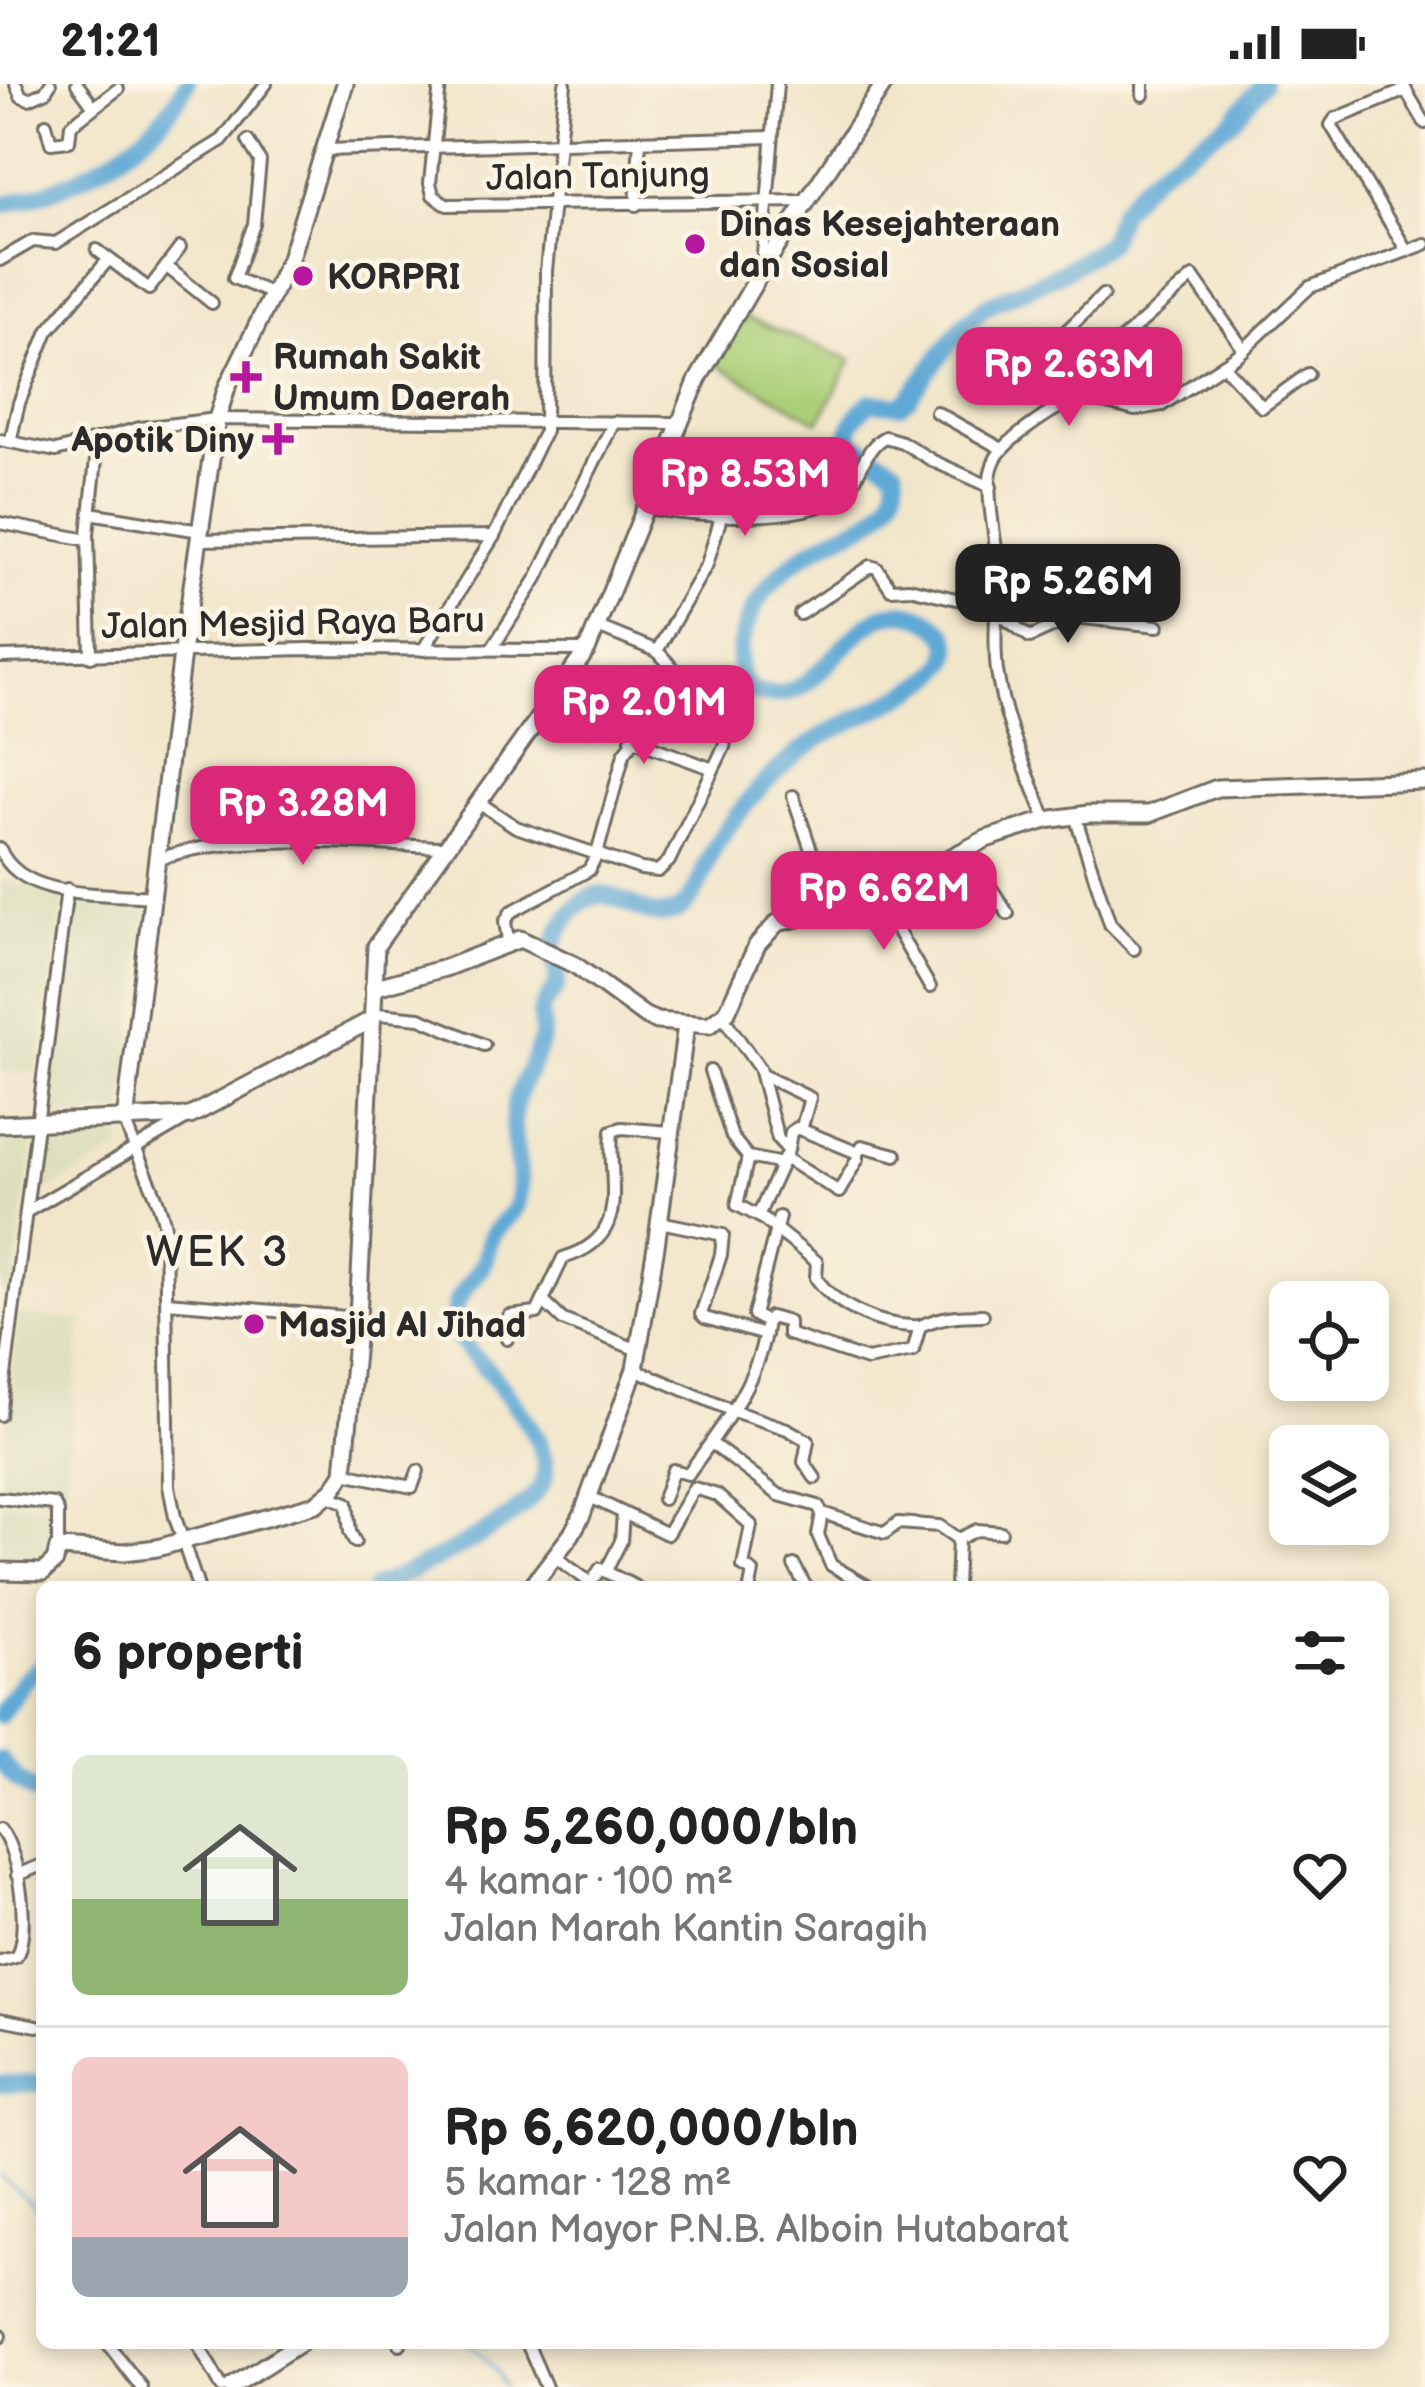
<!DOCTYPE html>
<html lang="id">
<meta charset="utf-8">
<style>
body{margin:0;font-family:"Balsamiq Sans",sans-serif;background:#f6f6f6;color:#222;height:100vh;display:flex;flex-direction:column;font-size:45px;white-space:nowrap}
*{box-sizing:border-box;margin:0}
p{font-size:39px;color:#767676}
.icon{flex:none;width:66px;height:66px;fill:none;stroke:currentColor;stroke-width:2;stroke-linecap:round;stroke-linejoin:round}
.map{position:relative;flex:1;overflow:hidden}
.details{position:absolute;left:36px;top:1497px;width:1353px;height:768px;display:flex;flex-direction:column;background:#fff;border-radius:18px;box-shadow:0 6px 18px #0003}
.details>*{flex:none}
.tools{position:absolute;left:1269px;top:1197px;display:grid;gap:24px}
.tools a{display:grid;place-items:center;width:120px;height:120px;border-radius:18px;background:#fff;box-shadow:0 6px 18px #0003;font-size:60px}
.price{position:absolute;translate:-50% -102px;padding:0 27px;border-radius:24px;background:#db2777;color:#fff;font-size:39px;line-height:78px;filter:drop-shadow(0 3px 6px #0008)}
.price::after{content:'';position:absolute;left:50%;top:72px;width:36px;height:27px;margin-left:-18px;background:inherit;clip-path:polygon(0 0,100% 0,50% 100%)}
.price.current{background:#222;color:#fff}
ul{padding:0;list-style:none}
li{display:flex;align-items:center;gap:36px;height:300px;padding:0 36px}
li+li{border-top:3px solid #e0e0e0}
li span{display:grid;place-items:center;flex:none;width:336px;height:240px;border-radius:18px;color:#555}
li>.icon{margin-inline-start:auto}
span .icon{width:144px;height:144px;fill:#fffc;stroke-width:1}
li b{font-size:51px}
h2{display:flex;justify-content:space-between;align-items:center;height:144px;padding:0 36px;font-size:51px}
.status{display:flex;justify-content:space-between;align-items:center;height:84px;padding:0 60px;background:#fff;direction:ltr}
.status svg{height:33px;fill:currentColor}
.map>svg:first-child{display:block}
.built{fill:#dcdebc}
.green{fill:#abcf78;stroke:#6b7d52;stroke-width:3}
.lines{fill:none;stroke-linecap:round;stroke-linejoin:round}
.stream{stroke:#5ea9d6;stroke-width:3}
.river{stroke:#5ea9d6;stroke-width:18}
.street-casing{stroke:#716c63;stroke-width:16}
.secondary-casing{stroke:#716c63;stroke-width:21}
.street{stroke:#fff;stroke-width:10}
.secondary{stroke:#fff;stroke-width:15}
.poi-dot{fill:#b5179e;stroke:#fcf5e5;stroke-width:4.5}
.labels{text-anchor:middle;stroke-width:9;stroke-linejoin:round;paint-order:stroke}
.street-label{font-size:36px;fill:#2b2b2b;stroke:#fcf5e5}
.poi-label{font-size:36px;font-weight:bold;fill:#2b2b2b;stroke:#fcf5e5;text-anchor:start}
.quarter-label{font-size:42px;letter-spacing:3px;fill:#2b2b2b;stroke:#fcf5e5}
</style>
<div class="status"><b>21:21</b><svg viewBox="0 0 49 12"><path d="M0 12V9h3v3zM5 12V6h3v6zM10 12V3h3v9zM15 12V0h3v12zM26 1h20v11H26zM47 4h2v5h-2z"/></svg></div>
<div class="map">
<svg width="1425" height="2303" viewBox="0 0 1425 2303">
<rect width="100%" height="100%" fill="#fcf5e5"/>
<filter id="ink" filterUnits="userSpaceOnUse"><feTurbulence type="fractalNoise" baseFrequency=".00833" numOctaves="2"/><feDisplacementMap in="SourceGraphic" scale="24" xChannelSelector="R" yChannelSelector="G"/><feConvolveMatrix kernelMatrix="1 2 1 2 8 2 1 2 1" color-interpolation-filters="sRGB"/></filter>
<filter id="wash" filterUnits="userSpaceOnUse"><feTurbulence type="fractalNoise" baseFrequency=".004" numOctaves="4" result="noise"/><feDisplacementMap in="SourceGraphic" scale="48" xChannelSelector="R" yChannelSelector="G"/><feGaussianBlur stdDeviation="2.7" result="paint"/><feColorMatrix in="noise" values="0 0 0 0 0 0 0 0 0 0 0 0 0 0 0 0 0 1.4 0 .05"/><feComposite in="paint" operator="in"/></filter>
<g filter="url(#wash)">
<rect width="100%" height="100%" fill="#f2e6ca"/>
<g class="built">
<polygon points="1,797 64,809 37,989 0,987"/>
<polygon points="70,808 148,816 123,1029 41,1035"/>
<polygon points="35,1040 12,1208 0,1208 0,1042"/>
<polygon points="118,1045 122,1065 35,1113 46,1046"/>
<polygon points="17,1231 82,1236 63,1418 0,1410"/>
<polygon points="0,1419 43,1420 53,1425 51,1474 44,1481 0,1483"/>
</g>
<polygon class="green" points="739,231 852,276 819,338 713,279"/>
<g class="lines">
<g class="stream">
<polyline points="0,2092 42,2128"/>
<polyline points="469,2259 497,2288 503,2303"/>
</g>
<g class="river">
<path d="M0 121C66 108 155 63 186 0"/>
<path d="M375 1503C412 1487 540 1432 545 1390 548 1358 511 1315 492 1291 479 1276 456 1260 454 1238 452 1211 472 1201 483 1180 487 1172 487 1162 491 1153 499 1138 514 1133 518 1115 524 1084 508 1051 515 1021 520 997 539 974 542 950 543 939 538 933 543 922 548 914 556 908 557 898 559 886 550 874 554 861 558 847 569 831 579 821 612 790 640 843 675 828 697 818 703 785 713 765 719 754 727 744 735 734 760 701 789 672 825 651 853 635 933 603 946 579 952 567 951 553 941 545 858 478 832 633 756 608 744 605 739 587 739 577 743 518 781 481 831 455 847 447 868 440 880 428 893 415 899 403 895 385 867 362 824 362 870 318L900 321 909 314 963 241 986 222 1062 188 1108 159 1121 126 1142 101 1159 85 1232 37 1263 0"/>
<polyline points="0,1631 23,1597 42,1581"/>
<polyline points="0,1676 17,1696 42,1713"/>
<polyline points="0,2000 42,1999"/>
</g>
</g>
</g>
<g filter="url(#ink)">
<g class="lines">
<g class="street-casing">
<g id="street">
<polyline points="16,0 21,12 29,15 45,8 50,0"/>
<polyline points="77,0 94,23"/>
<polyline points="440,0 430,99 433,111 447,121 807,117"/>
<polyline points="1402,0 1425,39"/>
<polyline points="1406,6 1335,35 1331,41 1407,167"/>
<polyline points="1143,11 1143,0"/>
<polyline points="46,40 51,59 69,57 71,41 118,5"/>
<polyline points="248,57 260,77 254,140 234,194 273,210"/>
<polyline points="324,66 772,53"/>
<polyline points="636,121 640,56"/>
<polyline points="97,166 149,205 180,164"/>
<polyline points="0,176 33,157 56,159 222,56 266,0"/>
<polyline points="762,182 777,0"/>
<polyline points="167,183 212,219"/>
<polyline points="1052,261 1103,211"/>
<polyline points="1000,278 1042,253 1065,277 1087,314"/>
<polyline points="1223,281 1262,323 1308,290"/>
<polyline points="1162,321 1120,257 1193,193 1244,266"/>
<polyline points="936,328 1002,365"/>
<polyline points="0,356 56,367 140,344 217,335 677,339"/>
<polyline points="10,358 19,319 48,247 108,176"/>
<path d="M647 424C694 433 800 440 841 412 861 398 862 364 885 353L902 358 933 377 991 403"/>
<polyline points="90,429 200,447"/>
<polyline points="0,439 88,456"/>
<polyline points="199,456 494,452"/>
<polyline points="800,530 871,482 877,484 891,505 909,504 999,525"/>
<polyline points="999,530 1030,553 1074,533 1158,542"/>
<polyline points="493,563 537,494 614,338"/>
<polyline points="423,566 494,452 545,347 546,187 565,0"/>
<polyline points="657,567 707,480 721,433"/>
<polyline points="91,572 88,450 98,357"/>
<polyline points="0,573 307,565 587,566"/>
<polyline points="631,655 713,685"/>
<polyline points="793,712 831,826"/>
<polyline points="478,718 516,743 641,785 658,787 669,777 724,663 728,643 657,567 598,543"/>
<polyline points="1075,732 1110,840 1134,865"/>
<path d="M1046 736C1028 688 1004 639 997 587 992 548 1000 507 996 467 994 441 983 400 995 376 1004 357 1055 323 1075 316L1087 314 1135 326 1162 321 1238 271 1310 203 1425 160"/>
<path d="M0 765C21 816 105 809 152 813"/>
<polyline points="966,765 1008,830"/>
<path d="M157 776C230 746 362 761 444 763"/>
<polyline points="878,813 930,903"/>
<polyline points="508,856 505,838 511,828 589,786 597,770 624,670 680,592"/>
<polyline points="723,933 759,984 778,1055 788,1066 758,1132"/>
<polyline points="371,936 378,930 420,934 484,961"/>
<path d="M710 987 732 1053 748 1073 737 1121 762 1134 817 1178 816 1194C837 1224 884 1244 920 1242"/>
<polyline points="762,991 810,1014 801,1046"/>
<path d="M125 1037C136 1073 158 1107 165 1143L169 1402 175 1433 198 1503"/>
<polyline points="858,1069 862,1062 896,1071"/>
<polyline points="748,1073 782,1080"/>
<polyline points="785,1074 839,1108 858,1074 858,1069 797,1044 791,1048 788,1066"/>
<polyline points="26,1128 189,1033"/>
<polyline points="660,1138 723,1151 721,1171 701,1230 705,1234 765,1251"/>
<polyline points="543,1217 563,1236 638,1266"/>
<polyline points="167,1218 358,1234"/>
<path d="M767 1238 770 1233 788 1238V1250L867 1276 913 1267 920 1242C942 1232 959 1231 983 1231"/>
<path d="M507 1255 509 1232 537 1229 563 1174C634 1153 607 1099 612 1047L622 1044 669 1048"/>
<polyline points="635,1285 733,1327 787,1345 808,1357 804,1378 815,1394"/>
<polyline points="0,1331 67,805"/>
<polyline points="711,1359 779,1411 818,1422 822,1429 818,1451 831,1481 869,1503"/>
<polyline points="344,1389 412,1403 418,1387"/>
<polyline points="328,1412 347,1419 350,1448 355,1458"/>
<polyline points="588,1412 667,1450 694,1404 717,1411 751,1441 743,1482 753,1488 750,1503"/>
<polyline points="0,1414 54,1420 58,1428 58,1464"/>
<path d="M663 1415 673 1386 688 1390C722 1343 759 1297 767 1238L754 1231 779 1133"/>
<polyline points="822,1429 885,1449 898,1439 939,1442 958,1455"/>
<polyline points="555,1473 591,1499 600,1485 636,1503"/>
<polyline points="794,1481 806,1503"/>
<polyline points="606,1487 621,1457 623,1430"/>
<polyline points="956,1503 958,1455 977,1446 1001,1448"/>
<path d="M0 1745C19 1767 31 1847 16 1873L0 1877"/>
<polyline points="17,1791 42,1781"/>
<polyline points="0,1935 37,1942"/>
<polyline points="0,2253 1,2251"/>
<polyline points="107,2259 141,2303"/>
<polyline points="197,2259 222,2303"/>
<polyline points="400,2259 400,2260"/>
<polyline points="527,2259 546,2303"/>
</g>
</g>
<g class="secondary-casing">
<g id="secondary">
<polyline points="373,904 445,884 520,855 575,881 645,932 657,937 709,941 727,928 757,861 777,839 865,818 986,755 1046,736 1088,730 1149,730 1217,704 1425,697"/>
<polyline points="125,1037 182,569 217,335 227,303 290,174 345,0"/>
<polyline points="0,1040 190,1032 371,936"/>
<polyline points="0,1487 43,1488 55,1477 58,1464 124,1468 157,1464 316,1420 333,1406 344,1389 358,1234 376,862 587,566 698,295 765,181 884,0"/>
<polyline points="531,1503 571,1451 582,1431 635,1285 656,1162 686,941"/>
<polyline points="231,2303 300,2259"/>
</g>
</g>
<use href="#street" class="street"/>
<use href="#secondary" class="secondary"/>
</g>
</g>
<g class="poi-dot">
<circle cx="695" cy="160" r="12"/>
<circle cx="303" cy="192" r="12"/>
<path d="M240 275h12v12h12v12h-12v12h-12v-12h-12v-12h12z"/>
<path d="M272 337h12v12h12v12h-12v12h-12v-12h-12v-12h12z"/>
<circle cx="254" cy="1240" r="12"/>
</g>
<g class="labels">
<g class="street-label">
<text transform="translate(598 91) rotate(-1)" y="13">Jalan Tanjung</text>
<text transform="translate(293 538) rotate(-1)" y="13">Jalan Mesjid Raya Baru</text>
</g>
<g class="poi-label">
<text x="719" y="152">Dinas Kesejahteraan<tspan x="719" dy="41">dan Sosial</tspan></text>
<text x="327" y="205">KORPRI</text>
<text x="273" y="285">Rumah Sakit<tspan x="273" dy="41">Umum Daerah</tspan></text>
<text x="254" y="368" text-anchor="end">Apotik Diny</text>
<text x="278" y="1253">Masjid Al Jihad</text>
</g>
<g class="quarter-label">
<text x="218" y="1182">WEK 3</text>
</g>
</g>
</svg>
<div class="tools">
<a><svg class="icon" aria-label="locate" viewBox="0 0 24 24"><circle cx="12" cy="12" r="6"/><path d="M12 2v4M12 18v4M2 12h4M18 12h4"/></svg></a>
<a><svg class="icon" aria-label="layers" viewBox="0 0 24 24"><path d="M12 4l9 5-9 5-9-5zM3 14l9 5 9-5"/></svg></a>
</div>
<b class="price" style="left:1069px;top:345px">Rp 2.63M</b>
<b class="price" style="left:745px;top:455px">Rp 8.53M</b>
<b class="price current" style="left:1068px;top:562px">Rp 5.26M</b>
<b class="price" style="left:644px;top:683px">Rp 2.01M</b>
<b class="price" style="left:303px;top:784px">Rp 3.28M</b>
<b class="price" style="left:884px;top:869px">Rp 6.62M</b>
<section class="details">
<h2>6 properti<svg class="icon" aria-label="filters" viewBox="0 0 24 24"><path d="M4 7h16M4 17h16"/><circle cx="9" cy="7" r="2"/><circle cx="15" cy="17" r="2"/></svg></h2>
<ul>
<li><span style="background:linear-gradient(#dfe7d0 60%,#8fb573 0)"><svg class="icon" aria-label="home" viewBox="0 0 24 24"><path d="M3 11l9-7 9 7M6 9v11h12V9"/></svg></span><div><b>Rp 5,260,000/bln</b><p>4 kamar · 100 m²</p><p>Jalan Marah Kantin Saragih</p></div><svg class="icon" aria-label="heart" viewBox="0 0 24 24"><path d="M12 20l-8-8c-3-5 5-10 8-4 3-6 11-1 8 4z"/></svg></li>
<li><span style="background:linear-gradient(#f6c9c9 75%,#9aa5b1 0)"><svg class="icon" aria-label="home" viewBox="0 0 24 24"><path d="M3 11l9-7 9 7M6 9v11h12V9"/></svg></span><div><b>Rp 6,620,000/bln</b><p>5 kamar · 128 m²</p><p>Jalan Mayor P.N.B. Alboin Hutabarat</p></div><svg class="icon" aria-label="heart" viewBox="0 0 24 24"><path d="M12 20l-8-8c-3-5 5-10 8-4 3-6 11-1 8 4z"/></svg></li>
</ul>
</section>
</div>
